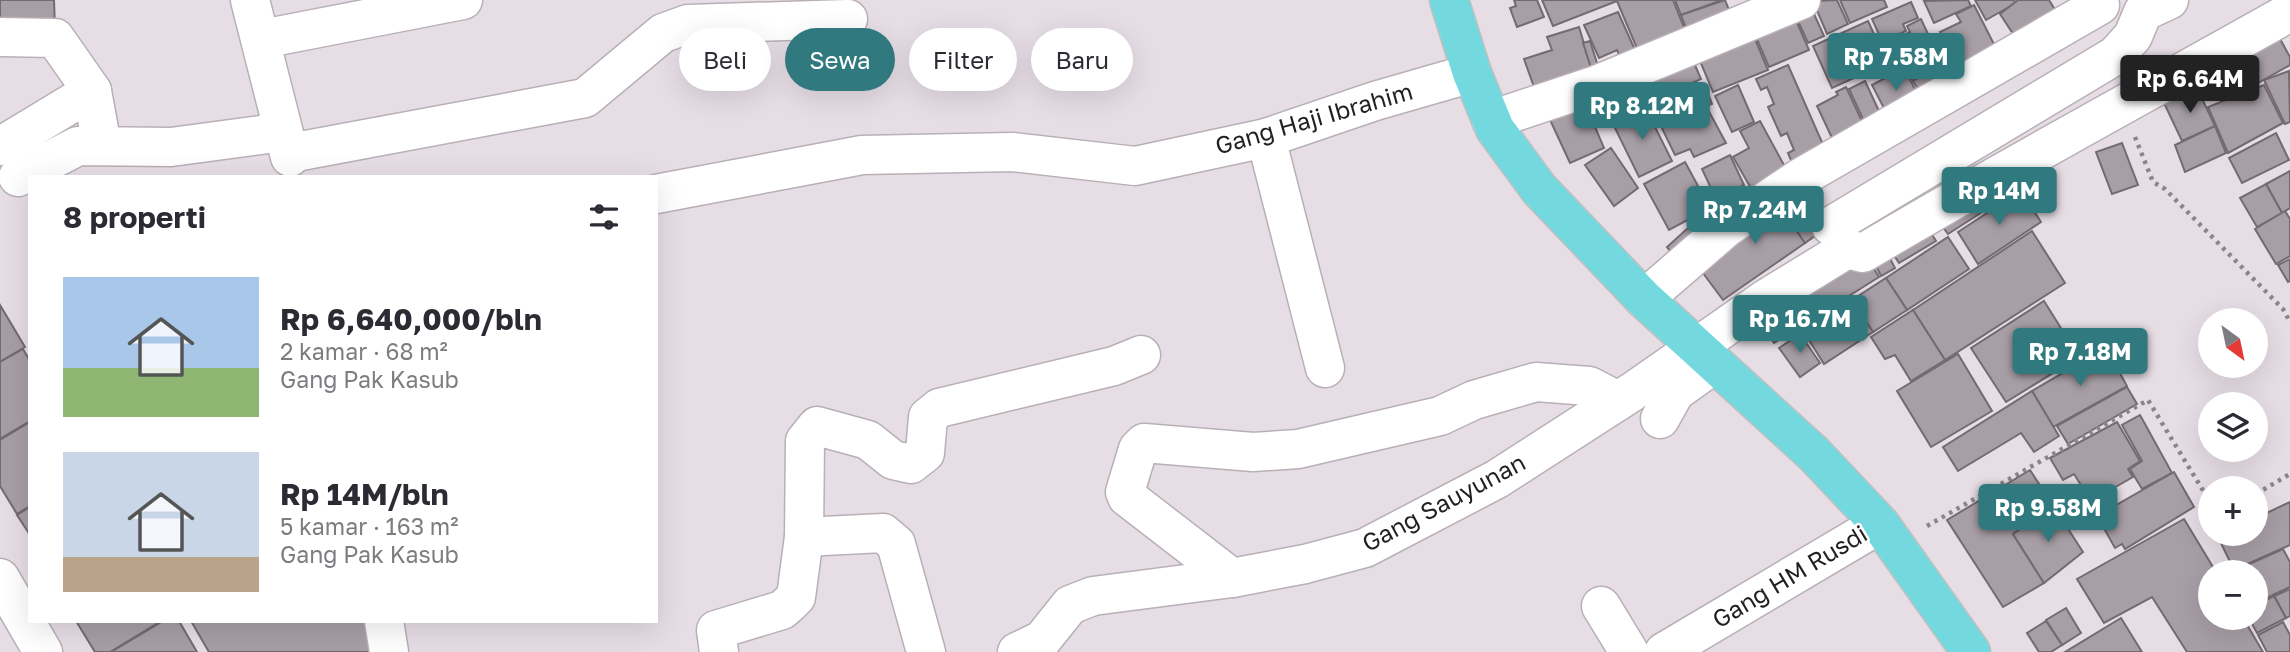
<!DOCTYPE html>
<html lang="id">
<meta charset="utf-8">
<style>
body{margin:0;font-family:"Golos Text",sans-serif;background:#f7f7f7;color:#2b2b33;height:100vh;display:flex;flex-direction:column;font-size:26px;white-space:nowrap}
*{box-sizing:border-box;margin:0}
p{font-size:23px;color:#7c7c81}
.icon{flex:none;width:38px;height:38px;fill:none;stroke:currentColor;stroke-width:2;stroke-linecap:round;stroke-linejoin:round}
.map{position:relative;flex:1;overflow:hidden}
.panel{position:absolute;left:28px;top:175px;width:630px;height:448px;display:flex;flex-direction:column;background:#fff;border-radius:0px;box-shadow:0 7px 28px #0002}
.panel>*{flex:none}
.hud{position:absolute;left:679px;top:28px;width:665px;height:63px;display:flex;gap:14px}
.needle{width:46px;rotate:147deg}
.fabs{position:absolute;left:2198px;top:308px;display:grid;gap:14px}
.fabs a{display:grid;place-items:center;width:70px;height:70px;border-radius:50%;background:#fff;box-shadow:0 7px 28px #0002;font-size:35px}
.price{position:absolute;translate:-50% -60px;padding:0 16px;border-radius:7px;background:#30797e;color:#fff;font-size:23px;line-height:46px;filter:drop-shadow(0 2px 4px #0008)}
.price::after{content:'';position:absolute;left:50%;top:42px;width:21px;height:16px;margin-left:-10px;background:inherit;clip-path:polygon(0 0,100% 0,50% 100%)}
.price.on{background:#222;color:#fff}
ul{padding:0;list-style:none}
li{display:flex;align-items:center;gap:21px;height:175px;padding:0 35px}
li span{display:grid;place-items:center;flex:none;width:196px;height:140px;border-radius:0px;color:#555}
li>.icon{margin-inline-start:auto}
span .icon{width:84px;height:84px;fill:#fffc;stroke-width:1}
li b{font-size:30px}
h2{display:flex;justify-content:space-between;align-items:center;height:84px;padding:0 35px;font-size:30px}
.chip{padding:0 24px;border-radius:32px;background:#fff;box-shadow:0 7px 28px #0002;font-size:24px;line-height:63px}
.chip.on{background:#30797e;color:#fff}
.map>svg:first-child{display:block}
.building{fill:#a89fa6;stroke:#736b71;stroke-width:2}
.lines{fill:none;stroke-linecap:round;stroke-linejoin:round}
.minor-casing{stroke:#b8b0b6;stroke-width:41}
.major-casing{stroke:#c1c0c1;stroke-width:41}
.path{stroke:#8b858a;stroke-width:4.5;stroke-dasharray:3.5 5;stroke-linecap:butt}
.minor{stroke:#fff;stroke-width:38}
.major{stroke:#74d9df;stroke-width:38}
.labels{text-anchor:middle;stroke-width:5;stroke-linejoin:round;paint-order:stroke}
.street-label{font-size:24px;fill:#221f22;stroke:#fff}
</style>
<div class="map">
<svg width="2290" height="652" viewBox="0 0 2290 652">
<rect width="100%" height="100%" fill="#e7dee5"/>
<g class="building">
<polygon points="0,0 54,0 55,29 0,31"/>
<polygon points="1514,0 1537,0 1544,17 1517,27 1510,8 1516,6"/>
<polygon points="1542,0 1673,0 1689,40 1641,58 1617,1 1553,26"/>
<polygon points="1675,0 1722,0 1681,15"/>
<polygon points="1725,0 1734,23 1690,38 1681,15"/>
<polygon points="1837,0 1848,24 1827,34 1813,1"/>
<polygon points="1840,0 1884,0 1887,7 1850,23"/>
<polygon points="1968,0 1971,6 1934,23 1924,1"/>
<polygon points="1975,0 2014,0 2016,3 1986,20"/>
<polygon points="2018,0 2049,0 2059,16 2021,46 2000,14"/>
<polygon points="1911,2 1918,18 1903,24 1906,31 1882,41 1872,19"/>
<polygon points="1809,3 1824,36 1808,43 1793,10"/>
<polygon points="1974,5 2000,56 1963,76 1940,32 1961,22 1956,14"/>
<polygon points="1792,11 1809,50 1769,67 1752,28"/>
<polygon points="1618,12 1639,59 1624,66 1617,50 1599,58 1584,25"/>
<polygon points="1921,19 1934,47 1895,64 1886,43 1910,32 1907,26"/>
<polygon points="1868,21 1887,63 1832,88 1813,46"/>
<polygon points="1579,27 1595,80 1538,98 1524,59 1552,50 1547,37"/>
<polygon points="1750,27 1768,70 1713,92 1695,49"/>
<polygon points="2274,28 2290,57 2290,65 2251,87 2238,64 2253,55 2247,44"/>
<polygon points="1590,41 1602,79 1595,80 1583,43"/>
<polygon points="1940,44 1949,61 1913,81 1905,65"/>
<polygon points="1688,49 1701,79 1602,123 1589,94"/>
<polygon points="1949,61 1958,79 1926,102 1913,81"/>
<polygon points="1788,65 1828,156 1795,170 1788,153 1794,150 1787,133 1781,136 1768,107 1774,104 1767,87 1761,90 1756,79"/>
<polygon points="1904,68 1921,101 1889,118 1872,85"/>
<polygon points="2289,71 2290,122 2285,124 2264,80"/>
<polygon points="1865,81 1885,124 1869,132 1849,89"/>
<polygon points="1738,85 1754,122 1732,132 1715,96"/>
<polygon points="2264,85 2283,123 2228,153 2208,107"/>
<polygon points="1846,87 1867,132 1833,140 1817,106 1838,95 1836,92"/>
<polygon points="2197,88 2215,126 2182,141 2164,103"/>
<polygon points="1581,94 1604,148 1570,163 1545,109"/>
<polygon points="1709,96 1712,104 1706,106 1726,143 1694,157 1690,149 1675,155 1657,118"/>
<polygon points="1645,107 1672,161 1639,177 1613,124"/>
<polygon points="1760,121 1791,178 1756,197 1733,157 1749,148 1740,131"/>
<polygon points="2215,126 2226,153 2185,172 2175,145"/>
<polygon points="2276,133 2289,160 2242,183 2229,158"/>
<polygon points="2122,143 2138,185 2112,194 2096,152"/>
<polygon points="1611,148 1638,188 1614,206 1585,165"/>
<polygon points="1730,155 1744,185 1716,199 1702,169"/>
<polygon points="1685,162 1710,208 1669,230 1644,184"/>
<polygon points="2290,171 2290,208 2282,213 2266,184"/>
<polygon points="2266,184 2282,213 2257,227 2240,198"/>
<polygon points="1792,190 1810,215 1794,227 1805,243 1723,300 1694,261"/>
<polygon points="1980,191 1990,207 1948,234 1937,219"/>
<polygon points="2021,191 2041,222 1978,264 1958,232"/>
<polygon points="1730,196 1743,213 1717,228 1707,213"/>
<polygon points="2285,211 2290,219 2290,256 2276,264 2255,229"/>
<polygon points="1810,215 1823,230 1805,243 1794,227"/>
<polygon points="1699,218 1711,234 1679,262 1667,247"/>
<polygon points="1926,225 1936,241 1899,263 1889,248"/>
<polygon points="2032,231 2065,283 1945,360 1913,310"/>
<polygon points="1948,237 1969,269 1907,310 1886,278"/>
<polygon points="1886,251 1895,268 1881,276 1872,258"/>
<polygon points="1868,259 1879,277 1774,343 1761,323"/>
<polygon points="2290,259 2290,281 2288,282 2278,265"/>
<polygon points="1886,278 1907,310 1873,332 1852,300"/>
<polygon points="1852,300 1873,332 1824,364 1804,332"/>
<polygon points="2044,301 2079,357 2006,402 1971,348"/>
<polygon points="0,305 25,347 0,362"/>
<polygon points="1913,310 1945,360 1911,381 1895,355 1885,359 1871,337"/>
<polygon points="1800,334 1820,363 1800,377 1779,348"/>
<polygon points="2106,348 2127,386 2053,427 2032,391"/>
<polygon points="23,349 30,361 30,421 0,439 0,362"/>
<polygon points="1958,354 1992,411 1931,447 1897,391"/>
<polygon points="2127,387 2137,404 2068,444 2057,426"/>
<polygon points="2032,391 2059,436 2034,452 2021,433 1958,471 1943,447"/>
<polygon points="2140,415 2172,473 2142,489 2130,469 2142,461 2122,425"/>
<polygon points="30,422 30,506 17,514 0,486 0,440"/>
<polygon points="2117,422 2140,461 2128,469 2133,477 2091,501 2074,474 2063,480 2050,458"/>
<polygon points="2030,470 2054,507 2013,534 2044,583 2003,607 1947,520"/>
<polygon points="2174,472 2194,507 2125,549 2122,544 2115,548 2097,516"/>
<polygon points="2290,502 2290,545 2234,570 2217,535 2256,534 2256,518"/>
<polygon points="30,507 30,535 17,515"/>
<polygon points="2054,507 2083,552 2044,583 2013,534"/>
<polygon points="2184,519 2216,572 2210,572 2210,618 2243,618 2263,652 2187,652 2152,597 2104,623 2077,579"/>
<polygon points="2283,549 2290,562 2290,587 2256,603 2256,572 2236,570"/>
<polygon points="2290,589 2290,616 2286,618 2274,596"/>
<polygon points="2274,596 2286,618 2257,633 2249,618 2256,618 2256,606"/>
<polygon points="2066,608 2081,633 2062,645 2046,620"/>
<polygon points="2121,618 2142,652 2065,652"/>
<polygon points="76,621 161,621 110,652 95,652"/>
<polygon points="163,621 179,621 197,652 111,652"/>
<polygon points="191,621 372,621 370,652 209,652"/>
<polygon points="2046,621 2062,645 2051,652 2039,652 2027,633"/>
<polygon points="2283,622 2290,635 2290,652 2267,652 2258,635"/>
</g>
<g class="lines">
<g class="minor-casing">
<g id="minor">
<polyline points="250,0 290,157"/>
<polyline points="0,37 55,38 92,91"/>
<polyline points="262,39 463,0"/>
<polyline points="1491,120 1596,85 1801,0"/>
<polyline points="1266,138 1325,368"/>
<polyline points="1,146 92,91 102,146"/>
<polyline points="290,153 585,98 663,33 688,24 848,19"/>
<polyline points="18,177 78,146 171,147 283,132"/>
<polyline points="656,194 862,155 1012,152 1135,166 1266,138 1375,101 1472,73"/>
<polyline points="1831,226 2116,55 2133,36 2143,12 2169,0"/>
<path d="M1847 249 1863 253C2004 169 2148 92 2290 12"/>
<polyline points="1644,299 1726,228 1800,178 2100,5 2097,0"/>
<polyline points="1660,419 1675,392 1714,364"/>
<polyline points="0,578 43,652"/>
<polyline points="1232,578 1127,497 1125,492 1138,449 1144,443 1253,452 1298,449 1440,416 1474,400 1536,382 1589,386 1618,401"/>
<polyline points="1601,606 1629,652"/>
<polyline points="384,621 389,652"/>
<polyline points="719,652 716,630 782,610 790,603 796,597 804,537"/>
<polyline points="926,652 896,544 883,533 804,537 805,441 817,426 868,440 893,460 911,464 925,453 928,417 939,408 1114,366 1141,355"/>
<polyline points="1017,652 1042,640 1070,605 1093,596 1232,578 1305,564 1365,548 1497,479 1632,392 1764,300 1847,249"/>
<polyline points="1664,652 1880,524"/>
</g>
</g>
<g class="major-casing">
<polyline id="major" points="1449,0 1472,73 1495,129 1539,189 1644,299 1814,454 1880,524 1971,652"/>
</g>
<g class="path">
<polyline points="2135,137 2153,182 2165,189 2283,309 2290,322"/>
<polyline points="2256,494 2290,474"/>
<polyline points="1927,526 2148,400 2210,502"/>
</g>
<use href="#minor" class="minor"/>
<use href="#major" class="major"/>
</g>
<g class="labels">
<g class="street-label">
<text transform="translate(1314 119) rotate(-16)" y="8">Gang Haji Ibrahim</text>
<text transform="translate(1444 503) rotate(-28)" y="8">Gang Sauyunan</text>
<text transform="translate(1790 577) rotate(-31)" y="8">Gang HM Rusdi</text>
</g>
</g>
</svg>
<div class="fabs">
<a><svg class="needle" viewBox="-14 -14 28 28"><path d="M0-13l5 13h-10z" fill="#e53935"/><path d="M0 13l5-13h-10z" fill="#7c7c81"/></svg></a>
<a><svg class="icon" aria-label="layers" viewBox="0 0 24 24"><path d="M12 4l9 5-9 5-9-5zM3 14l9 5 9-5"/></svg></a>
<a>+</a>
<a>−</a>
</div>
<b class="price" style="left:1896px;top:93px">Rp 7.58M</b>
<b class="price on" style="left:2190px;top:115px">Rp 6.64M</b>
<b class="price" style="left:1642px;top:142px">Rp 8.12M</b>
<b class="price" style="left:1999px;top:227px">Rp 14M</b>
<b class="price" style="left:1755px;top:246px">Rp 7.24M</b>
<b class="price" style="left:1800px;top:355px">Rp 16.7M</b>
<b class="price" style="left:2080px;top:388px">Rp 7.18M</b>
<b class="price" style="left:2048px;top:544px">Rp 9.58M</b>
<div class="hud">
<a class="chip">Beli</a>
<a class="chip on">Sewa</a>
<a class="chip">Filter</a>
<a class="chip">Baru</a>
</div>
<section class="panel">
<h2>8 properti<svg class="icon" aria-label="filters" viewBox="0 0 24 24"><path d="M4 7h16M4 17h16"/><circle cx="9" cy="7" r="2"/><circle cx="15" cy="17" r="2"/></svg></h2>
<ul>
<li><span style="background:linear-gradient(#a9c7e8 65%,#8fb573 0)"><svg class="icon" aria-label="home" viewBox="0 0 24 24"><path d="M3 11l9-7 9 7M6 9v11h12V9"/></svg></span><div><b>Rp 6,640,000/bln</b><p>2 kamar · 68 m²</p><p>Gang Pak Kasub</p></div></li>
<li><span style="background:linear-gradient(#c9d6e8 75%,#b9a48a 0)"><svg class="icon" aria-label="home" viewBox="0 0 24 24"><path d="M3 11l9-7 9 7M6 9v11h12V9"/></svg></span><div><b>Rp 14M/bln</b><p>5 kamar · 163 m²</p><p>Gang Pak Kasub</p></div></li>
</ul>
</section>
</div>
